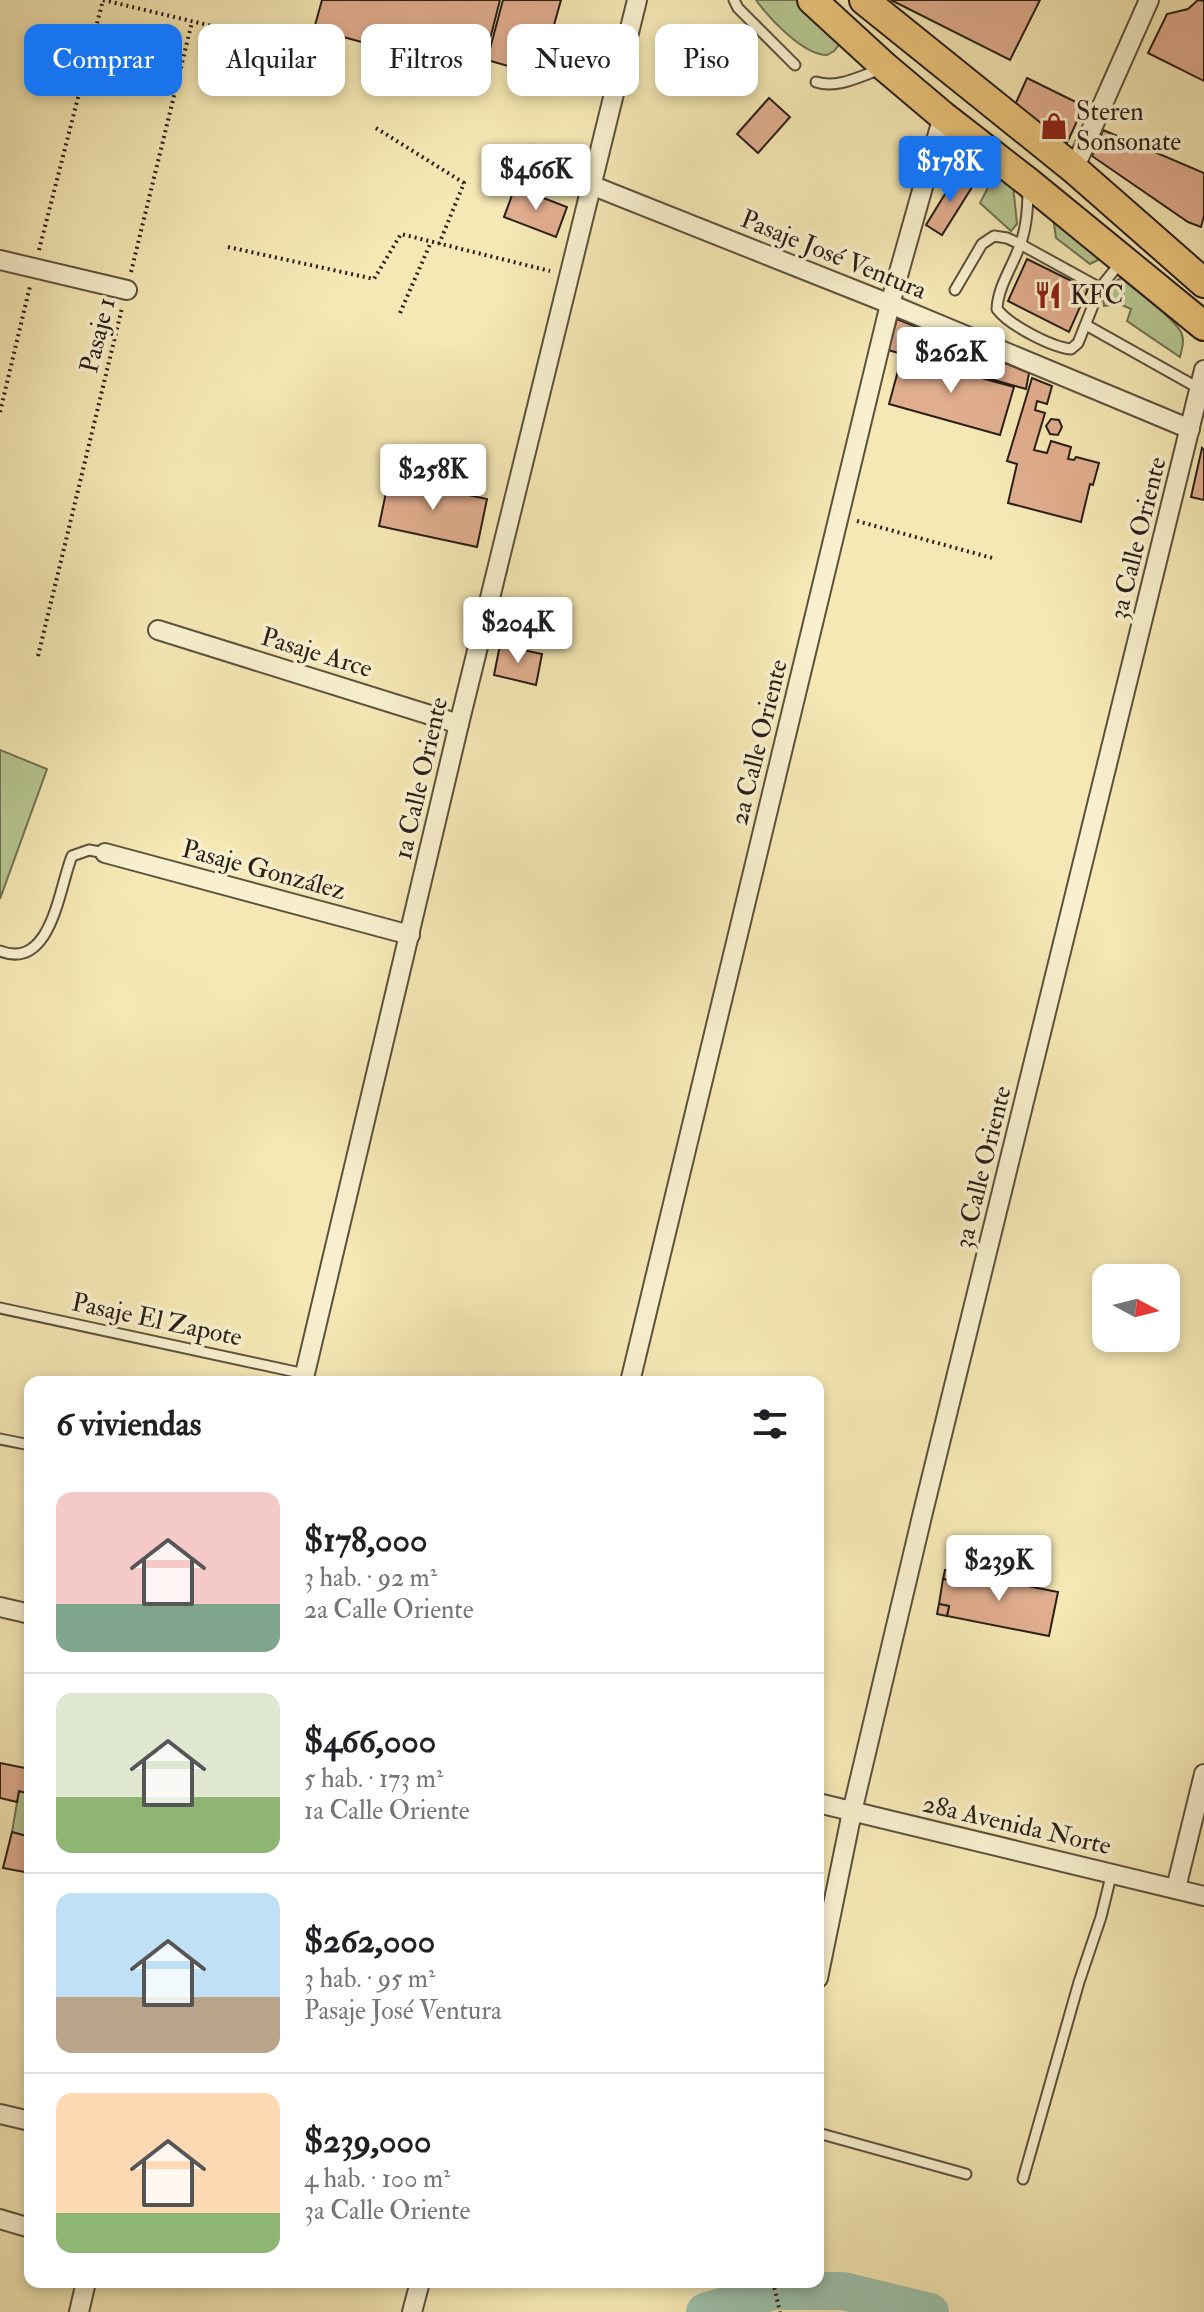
<!DOCTYPE html>
<html lang="es">
<meta charset="utf-8">
<style>
body{margin:0;font-family:"IM FELL Double Pica",serif;background:#f6f6f6;color:#202124;height:100vh;display:flex;flex-direction:column;font-size:30px;white-space:nowrap}
*{box-sizing:border-box;margin:0}
p{font-size:26px;color:#757577}
.icon{flex:none;width:44px;height:44px;fill:none;stroke:currentColor;stroke-width:2;stroke-linecap:round;stroke-linejoin:round}
.map{position:relative;flex:1;overflow:hidden}
.panel{position:absolute;left:24px;top:1376px;width:800px;height:912px;display:flex;flex-direction:column;background:#fff;border-radius:16px;box-shadow:0 4px 12px #0003}
.panel>*{flex:none}
.banner{position:absolute;left:24px;top:24px;width:800px;height:72px;display:flex;gap:16px}
.needle{width:52px;rotate:97deg}
.fabs{position:absolute;left:1092px;top:1264px;display:grid;gap:16px}
.fabs a{display:grid;place-items:center;width:88px;height:88px;border-radius:16px;background:#fff;box-shadow:0 4px 12px #0003;font-size:40px}
.price{position:absolute;translate:-50% -68px;padding:0 18px;border-radius:8px;background:#fff;color:#222;font-size:26px;line-height:52px;filter:drop-shadow(0 2px 4px #0008)}
.price::after{content:'';position:absolute;left:50%;top:48px;width:24px;height:18px;margin-left:-12px;background:inherit;clip-path:polygon(0 0,100% 0,50% 100%)}
.price.selected{background:#1a73e8;color:#fff}
ul{padding:0;list-style:none}
li{display:flex;align-items:center;gap:24px;height:200px;padding:0 32px}
li+li{border-top:2px solid #e0e0e0}
li span{display:grid;place-items:center;flex:none;width:224px;height:160px;border-radius:16px;color:#555}
li>.icon{margin-inline-start:auto}
span .icon{width:96px;height:96px;fill:#fffc;stroke-width:1}
li b{font-size:34px}
h2{display:flex;justify-content:space-between;align-items:center;height:96px;padding:0 32px;font-size:34px}
.tag{padding:0 28px;border-radius:16px;background:#fff;box-shadow:0 4px 12px #0003;font-size:28px;line-height:72px}
.tag.selected{background:#1a73e8;color:#fff}
.map>svg:first-child{display:block}
.green{fill:#b6c791;stroke:#707354;stroke-width:2}
.lines{fill:none;stroke-linecap:round;stroke-linejoin:round}
.river{stroke:#9cc0aa;stroke-width:38}
.building{fill:#e0ad8e;stroke:#2a1f17;stroke-width:2}
.lane-casing{stroke:#5d513e;stroke-width:13}
.street-casing{stroke:#5d513e;stroke-width:22}
.primary-casing{stroke:#2a1f17;stroke-width:32}
.path{stroke:#2a1f17;stroke-width:4;stroke-dasharray:2 4;stroke-linecap:butt}
.lane{stroke:#f8f0ce;stroke-width:9}
.street{stroke:#f8f0ce;stroke-width:18}
.primary{stroke:#eac47a;stroke-width:28}
.labels{text-anchor:middle;stroke-width:7;stroke-linejoin:round;paint-order:stroke}
.poi-label{font-size:26px;fill:#2a1f17;stroke:#f8f0ce;text-anchor:start}
.street-label{font-size:26px;fill:#2a1f17;stroke:#f8f0ce}
</style>
<div class="map">
<svg width="1204" height="2312" viewBox="0 0 1204 2312">
<rect width="100%" height="100%" fill="#f5e8b4"/>
<filter id="stains"><feTurbulence type="fractalNoise" baseFrequency=".0025" numOctaves="4"/><feColorMatrix values="0 0 0 0 .2 0 0 0 0 .09 0 0 0 0 .02 0 0 0 .5 -.17"/></filter>
<radialGradient id="worn" r=".72"><stop offset=".6" stop-color="#630" stop-opacity="0"/><stop offset="1" stop-color="#630" stop-opacity=".3"/></radialGradient>
<g class="green">
<path d="M756 0H797L842 41 834 51 827 55C803 55 769 18 756 0Z"/>
<polygon points="995,174 1013,185 1017,224 1011,231 980,203"/>
<polygon points="1053,217 1100,259 1090,264 1056,238"/>
<path d="M1121 278C1136 291 1172 316 1181 332 1185 340 1182 349 1180 357L1127 321 1131 309 1120 304 1104 306 1102 289Z"/>
<polygon points="0,750 47,769 0,899"/>
<polygon points="19,1791 30,1794 30,1837 12,1832"/>
</g>
<g class="lines">
<polyline class="river" points="705,2312 773,2291 843,2291 930,2312"/>
</g>
<g class="building">
<polygon points="322,0 500,0 488,47 454,38 443,79 366,58 369,44 314,29"/>
<polygon points="503,0 561,0 540,75 487,60"/>
<polygon points="891,0 1040,0 1010,60"/>
<polygon points="1198,0 1204,1 1204,81 1148,53 1167,14 1188,9"/>
<polygon points="1027,78 1084,106 1067,143 1015,105"/>
<polygon points="769,98 790,117 758,153 737,134"/>
<polygon points="1103,130 1204,173 1204,216 1201,227 1188,222 1092,156"/>
<polygon points="958,173 974,184 942,235 926,225"/>
<polygon points="515,187 567,207 556,237 504,217"/>
<polygon points="1027,259 1088,289 1069,332 1008,301"/>
<polygon points="897,319 1029,373 1026,389 888,350"/>
<polygon points="902,356 1014,387 1000,435 889,404"/>
<polygon points="1032,378 1052,386 1047,404 1037,401 1035,410 1045,413 1034,450 1047,453 1051,441 1071,447 1068,459 1074,460 1076,457 1099,463 1093,485 1090,484 1081,522 1008,503 1017,464 1007,461"/>
<polygon points="1051,419 1059,420 1062,427 1058,435 1050,434 1046,426"/>
<polygon points="1202,448 1204,450 1204,500 1191,497"/>
<polygon points="389,478 487,499 477,547 379,526"/>
<polygon points="500,645 542,654 536,685 494,675"/>
<polygon points="945,1570 955,1572 953,1581 943,1579"/>
<polygon points="955,1572 1058,1592 1049,1636 947,1616 949,1606 939,1604 943,1579 953,1581"/>
<polygon points="939,1604 949,1606 947,1616 937,1614"/>
<polygon points="0,1763 30,1769 30,1794 19,1791 17,1802 0,1798"/>
<polygon points="12,1832 30,1837 30,1873 3,1868"/>
</g>
<g class="lines">
<g class="lane-casing">
<g id="lane">
<polyline points="734,0 738,8 795,65"/>
<path d="M816 82C838 89 860 76 881 69"/>
<path d="M1028 189C1028 208 1027 227 1020 245 1013 266 998 286 997 309 1009 325 1051 347 1071 349L1078 343 1100 288 1120 263"/>
<polyline points="955,290 982,244 994,236 1007,238 1020,244 1100,288"/>
<polyline points="1086,325 1200,389"/>
<path d="M0 951C52 971 59 887 72 856L89 850 105 853"/>
<polyline points="0,1308 305,1374"/>
<polyline points="0,1439 30,1445"/>
<polyline points="818,2133 966,2174"/>
<polyline points="1023,2179 1079,1982 1101,1917 1112,1872"/>
</g>
</g>
<g class="street-casing">
<g id="street">
<polyline points="1074,169 1149,0"/>
<polyline points="591,185 890,304 1190,429"/>
<polyline points="0,260 127,290"/>
<polyline points="158,630 459,724"/>
<polyline points="105,853 410,935"/>
<polyline points="303,1382 459,724 637,0"/>
<polyline points="630,1382 890,304 943,116"/>
<polyline points="0,1607 30,1614"/>
<polyline points="818,1803 1204,1896"/>
<polyline points="1176,1888 1204,1774"/>
<polyline points="818,1978 852,1812 923,1512 1204,370"/>
<polyline points="0,2114 30,2121"/>
<polyline points="0,2219 30,2228"/>
<polyline points="79,2312 86,2282"/>
<polyline points="412,2312 420,2282"/>
</g>
</g>
<g class="primary-casing">
<g id="primary">
<polyline points="812,0 885,67 943,116 1028,182 1204,326"/>
<polyline points="864,0 1074,169 1204,283"/>
</g>
</g>
<g class="path">
<polyline points="103,0 233,31"/>
<polyline points="376,128 464,183 439,244"/>
<polyline points="228,247 374,279 401,234 550,271"/>
<polyline points="39,250 103,0"/>
<polyline points="131,272 192,22"/>
<polyline points="400,313 431,242"/>
<polyline points="0,412 30,286"/>
<polyline points="857,521 996,559"/>
<polyline points="38,656 122,308"/>
<polyline points="773,2282 780,2312"/>
</g>
<use href="#lane" class="lane"/>
<use href="#street" class="street"/>
<use href="#primary" class="primary"/>
</g>
<defs>
<g id="shop-bare" transform="scale(2.16)"><path d="M-5-2.5h2.3a2.7 3.5 0 0 1 5.4 0H5L5.5 6h-11ZM-1.5-2.5h3a1.5 2.3 0 0 0-3 0Z" fill="#8f2418" stroke="#f8f0ce" stroke-width="2.5" paint-order="stroke"/></g>
<g id="restaurant-bare" transform="scale(2.16)"><path d="M-5-6h1v4h1v-4h1v4h1v-4h1v5L-1.5 .5V6h-2V.5L-5-1ZM5-6V6H3V1.5H1.5Q1.5-4 5-6Z" fill="#8f2418" stroke="#f8f0ce" stroke-width="2.5" paint-order="stroke"/></g>
</defs>
<g fill-rule="evenodd">
<use href="#shop-bare" x="1054" y="126"/>
<use href="#restaurant-bare" x="1048" y="295"/>
</g>
<g class="labels">
<g class="poi-label">
<text x="1076" y="120">Steren<tspan x="1076" dy="30">Sonsonate</tspan></text>
<text x="1070" y="304">KFC</text>
</g>
<g class="street-label">
<text transform="translate(834 254) rotate(22)" y="9">Pasaje José Ventura</text>
<text transform="translate(97 335) rotate(-76)" y="9">Pasaje 1</text>
<text transform="translate(1137 538) rotate(-76)" y="9">3a Calle Oriente</text>
<text transform="translate(317 652) rotate(17)" y="9">Pasaje Arce</text>
<text transform="translate(758 742) rotate(-76)" y="9">2a Calle Oriente</text>
<text transform="translate(420 778) rotate(-77)" y="9">1a Calle Oriente</text>
<text transform="translate(264 869) rotate(15)" y="9">Pasaje González</text>
<text transform="translate(982 1167) rotate(-76)" y="9">3a Calle Oriente</text>
<text transform="translate(157 1319) rotate(12)" y="9">Pasaje El Zapote</text>
<text transform="translate(1017 1824) rotate(13)" y="9">28a Avenida Norte</text>
</g>
</g>
<rect width="100%" height="100%" filter="url(#stains)"/>
<rect width="100%" height="100%" fill="url(#worn)"/>
</svg>
<div class="fabs">
<a><svg class="needle" viewBox="-14 -14 28 28"><path d="M0-13l5 13h-10z" fill="#e53935"/><path d="M0 13l5-13h-10z" fill="#757577"/></svg></a>
</div>
<b class="price selected" style="left:950px;top:204px">$178K</b>
<b class="price" style="left:536px;top:212px">$466K</b>
<b class="price" style="left:951px;top:395px">$262K</b>
<b class="price" style="left:433px;top:512px">$258K</b>
<b class="price" style="left:518px;top:665px">$204K</b>
<b class="price" style="left:999px;top:1603px">$239K</b>
<div class="banner">
<a class="tag selected">Comprar</a>
<a class="tag">Alquilar</a>
<a class="tag">Filtros</a>
<a class="tag">Nuevo</a>
<a class="tag">Piso</a>
</div>
<section class="panel">
<h2>6 viviendas<svg class="icon" aria-label="filters" viewBox="0 0 24 24"><path d="M4 7h16M4 17h16"/><circle cx="9" cy="7" r="2"/><circle cx="15" cy="17" r="2"/></svg></h2>
<ul>
<li><span style="background:linear-gradient(#f6c9c9 70%,#7fa58c 0)"><svg class="icon" aria-label="home" viewBox="0 0 24 24"><path d="M3 11l9-7 9 7M6 9v11h12V9"/></svg></span><div><b>$178,000</b><p>3 hab. · 92 m²</p><p>2a Calle Oriente</p></div></li>
<li><span style="background:linear-gradient(#dfe7d0 65%,#8fb573 0)"><svg class="icon" aria-label="home" viewBox="0 0 24 24"><path d="M3 11l9-7 9 7M6 9v11h12V9"/></svg></span><div><b>$466,000</b><p>5 hab. · 173 m²</p><p>1a Calle Oriente</p></div></li>
<li><span style="background:linear-gradient(#bfe0f5 65%,#b9a48a 0)"><svg class="icon" aria-label="home" viewBox="0 0 24 24"><path d="M3 11l9-7 9 7M6 9v11h12V9"/></svg></span><div><b>$262,000</b><p>3 hab. · 95 m²</p><p>Pasaje José Ventura</p></div></li>
<li><span style="background:linear-gradient(#ffd9b3 75%,#8fb573 0)"><svg class="icon" aria-label="home" viewBox="0 0 24 24"><path d="M3 11l9-7 9 7M6 9v11h12V9"/></svg></span><div><b>$239,000</b><p>4 hab. · 100 m²</p><p>3a Calle Oriente</p></div></li>
</ul>
</section>
</div>
